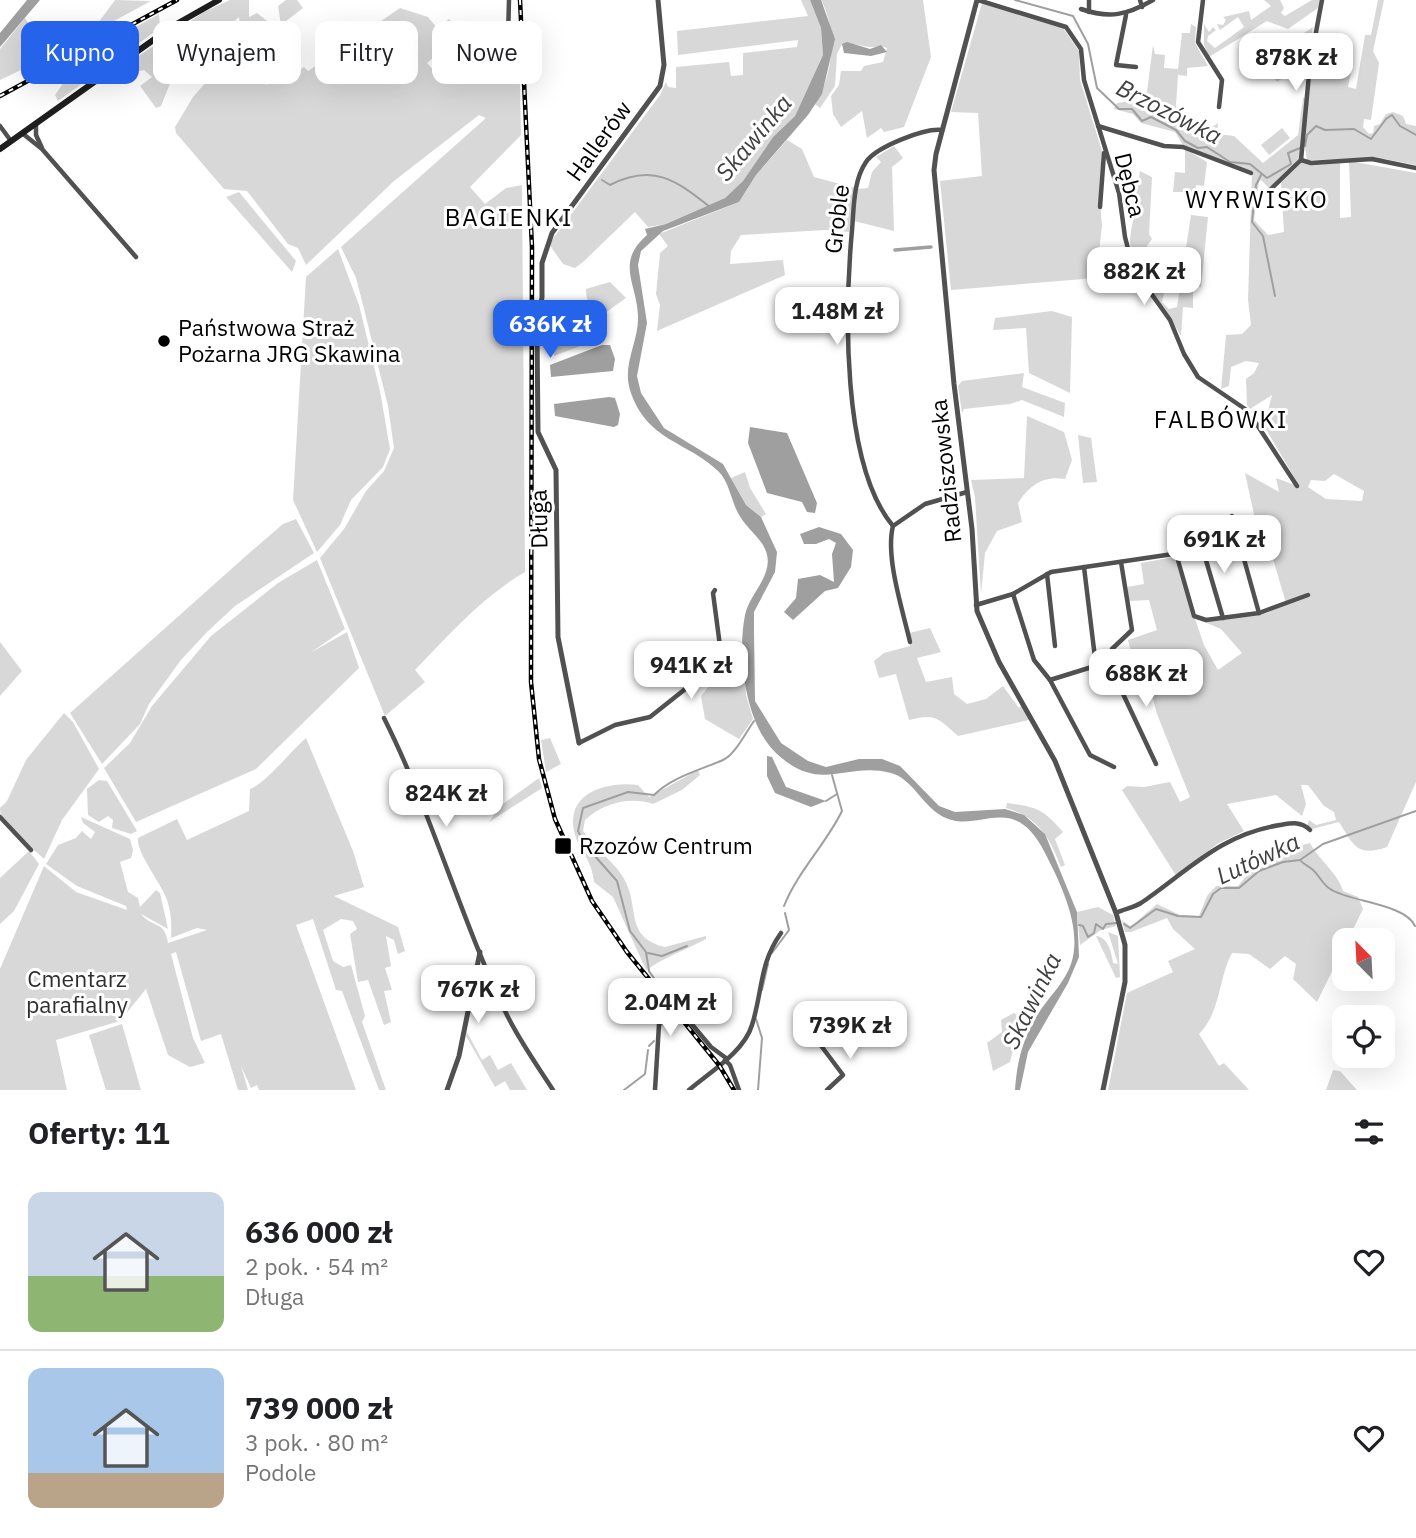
<!DOCTYPE html>
<html lang="pl">
<meta charset="utf-8">
<style>
body{margin:0;font-family:"IBM Plex Sans",sans-serif;background:#f6f6f6;color:#202124;height:100vh;display:flex;flex-direction:column;font-size:26px;white-space:nowrap}
*{box-sizing:border-box;margin:0}
p{font-size:23px;color:#757577}
.icon{flex:none;width:38px;height:38px;fill:none;stroke:currentColor;stroke-width:2;stroke-linecap:round;stroke-linejoin:round}
.map{position:relative;height:1090px;overflow:hidden}
.panel{display:flex;flex-direction:column;background:#fff;flex:1}
.panel>*{flex:none}
.banner{position:absolute;left:21px;top:21px;width:700px;height:63px;display:flex;gap:14px}
.needle{width:46px;rotate:336deg}
.fabs{position:absolute;left:1332px;top:928px;display:grid;gap:14px}
.fabs a{display:grid;place-items:center;width:63px;height:63px;border-radius:14px;background:#fff;box-shadow:0 7px 28px #0002;font-size:35px}
.price{position:absolute;translate:-50% -60px;padding:0 16px;border-radius:14px;background:#fff;color:#222;font-size:23px;line-height:46px;filter:drop-shadow(0 2px 4px #0008)}
.price::after{content:'';position:absolute;left:50%;top:42px;width:21px;height:16px;margin-left:-10px;background:inherit;clip-path:polygon(0 0,100% 0,50% 100%)}
.price.selected{background:#2563eb;color:#fff}
ul{padding:0;list-style:none}
li{display:flex;align-items:center;gap:21px;height:175px;padding:0 28px}
li+li{border-top:2px solid #e0e0e0}
li span{display:grid;place-items:center;flex:none;width:196px;height:140px;border-radius:14px;color:#555}
li>.icon{margin-inline-start:auto}
span .icon{width:84px;height:84px;fill:#fffc;stroke-width:1}
li b{font-size:30px}
h2{display:flex;justify-content:space-between;align-items:center;height:84px;padding:0 28px;font-size:30px}
.pill{padding:0 24px;border-radius:14px;background:#fff;box-shadow:0 7px 28px #0002;font-size:24px;line-height:63px}
.pill.selected{background:#2563eb;color:#fff}
.map>svg:first-child{display:block}
.green{fill:#d8d8d8;fill-rule:evenodd}
.water{fill:#9f9f9f}
.lines{fill:none;stroke-linecap:round;stroke-linejoin:round}
.stream{stroke:#9f9f9f;stroke-width:2}
.canal{stroke:#9f9f9f;stroke-width:3.5}
.minor{stroke:#515151;stroke-width:4.5}
.tertiary{stroke:#515151;stroke-width:5}
.secondary{stroke:#1e1e1e;stroke-width:6}
.rail-casing{stroke:#000;stroke-width:4.5}
.rail{stroke:#fff;stroke-width:2;stroke-dasharray:5;stroke-linecap:butt}
.poi-dot{fill:#000;stroke:#fff;stroke-width:2.5}
.labels{text-anchor:middle;stroke-width:6;stroke-linejoin:round;paint-order:stroke}
.street-label{font-size:23px;fill:#000;stroke:#fff}
.poi-label{font-size:23px;fill:#000;stroke:#fff;text-anchor:start}
.park-label{font-size:23px;fill:#2f2f2f;stroke:#fff}
.water-label{font-size:24px;font-style:italic;fill:#404040;stroke:#fff}
.neighbourhood-label{font-size:24px;letter-spacing:2px;fill:#000;stroke:#fff}
</style>
<div class="map">
<svg width="1416" height="1090" viewBox="0 0 1416 1090">
<rect width="100%" height="100%" fill="#fff"/>
<g class="green">
<polygon points="115,0 151,1 90,34"/>
<path d="M230 0H249V17L257 13 276 28 243 53 246 82 262 78 266 85 276 79 278 84 304 67 308 71 400 8 428 17 437 28 449 19 461 34 427 63 439 76 457 64 478 81 494 64 509 39H519L521 135 470 187 485 204 506 188 522 185 525 572C481 598 450 634 415 670L425 682 385 716 320 558 344 529 366 491 384 471 394 448 388 406 362 301 356 278 341 247 486 118 479 115 394 181 306 265 298 248 288 244 247 191 224 189 176 133 175 127 193 97 242 41 239 17 173 76 161 106 156 108 140 86 152 77 144 70 130 73 124 66 204 12Z"/>
<polygon points="286,0 297,0 303,8 281,25 278,6"/>
<polygon points="801,0 810,0 821,28 823,55 795,116 773,137 743,181 725,198 666,224 648,227 635,212 583,262 575,268 563,264 549,244 660,95 666,82 668,87 676,88 676,67 729,62 731,76 743,75 743,53 797,47 798,40 678,55 677,31 808,16"/>
<path d="M821 0H923L931 57 904 127 884 132 881 128 867 138 862 111 841 127 833 114 831 96 839 85 841 71H861L864 66 883 62 887 48 881 46C867 50 854 41 842 44L837 54 835 86 820 108 815 104C833 75 838 31 821 0Z"/>
<polygon points="1264,0 1280,0 1284,8 1281,13 1285,16 1312,0 1320,0 1318,8 1288,29 1267,21 1209,57 1204,45 1204,24 1209,32 1213,27 1216,30 1208,36 1207,41 1215,48 1244,27 1238,17 1220,30 1217,24 1223,25 1226,20 1223,17 1249,11 1251,20 1271,6"/>
<polygon points="1378,0 1384,0 1373,51 1379,63 1371,120 1364,119 1363,127 1369,134 1373,133 1374,126 1380,124 1386,114 1393,112 1403,116 1406,124 1416,126 1416,165 1385,159 1307,160 1304,140 1315,45 1331,54 1327,72 1343,75 1346,63 1352,67 1348,87 1356,89 1365,35 1371,35"/>
<polygon points="982,3 1063,28 1079,51 1080,80 1102,151 1099,191 1102,226 1096,278 951,290 940,181 982,176 978,113 951,112"/>
<polygon points="159,14 160,28 58,101 55,95 66,79 64,67"/>
<polygon points="25,18 37,36 49,34 56,26 76,44 0,80 0,49"/>
<path d="M1191 24 1196 27 1195 43 1208 66 1187 68V76L1178 75 1175 121 1206 131 1218 123 1217 134 1234 136 1263 163 1298 135 1303 98 1307 97 1299 160 1269 188 1261 180 1259 182 1254 220 1268 235 1284 232 1281 183 1302 162 1340 161V218L1351 217 1349 161 1416 173V782L1387 847C1357 857 1354 846 1339 822L1312 829 1307 826 1309 820 1316 825 1336 820 1334 812 1324 806 1308 785H1301L1306 804 1302 816 1276 795 1227 804 1244 831 1217 844 1177 877 1122 790 1127 786 1144 787 1170 782 1180 802 1190 797 1157 714 1150 687 1142 669 1133 659 1128 640 1157 630 1149 600 1129 601 1127 587 1144 584 1141 563 1174 557 1204 645 1218 670 1242 653 1221 629 1202 621 1267 613 1286 603 1263 525 1255 519 1245 473 1279 492 1276 478 1300 487 1264 426 1272 395 1250 409 1247 405 1246 379 1254 373 1259 363 1246 361 1231 367 1229 386 1221 389 1226 335 1242 334 1251 325 1248 300 1252 172 1183 145 1175 132 1141 123 1133 114 1114 109 1117 103 1131 101 1145 107 1153 45 1155 54 1165 55 1164 68 1178 69 1182 33H1190ZM1334 474 1364 491 1362 501 1326 499 1308 487 1311 480 1325 481Z"/>
<polygon points="1313,27 1307,61 1277,82 1265,65 1276,56 1274,53"/>
<polygon points="1282,128 1290,138 1269,155 1261,145"/>
<polygon points="787,140 802,149 814,177 855,188 849,232 825,230 741,235 731,251 730,264 783,260 785,275 657,331 660,305 656,294 660,253 668,246 659,234 739,202 756,175"/>
<polygon points="894,146 903,158 892,167 894,231 854,221 857,189 868,188 872,172 881,162 876,157"/>
<polygon points="1185,149 1207,162 1204,186 1196,185 1196,192 1173,192 1175,172 1185,173"/>
<path d="M1140 171 1152 177 1149 234 1152 239 1147 246V264H1160V275L1168 276 1162 302 1169 309 1177 307 1191 215 1208 217 1201 287H1193V308L1183 307 1181 336C1168 312 1129 265 1130 240 1131 226 1136 210 1137 196L1129 195V183L1138 184Z"/>
<polygon points="239,192 296,261 292,272 226,197"/>
<polygon points="338,249 359,305 380,391 390,449 383,467 351,500 340,525 317,552 293,500 306,277"/>
<path d="M610 282 626 298 605 313C592 309 586 304 586 289Z"/>
<polygon points="579,310 601,338 554,356 553,350 581,328 574,318"/>
<polygon points="1052,311 1072,317 1070,393 1029,373 1026,328 993,330 995,318"/>
<polygon points="1024,373 1022,387 1065,403 1064,417 1022,400 1010,404 964,409 962,413 958,386 962,381"/>
<path d="M1027 416 1064 432 1072 460 1065 479C1043 475 1029 486 1018 503L1022 522 997 531 985 553 981 594 975 497 971 480 1024 478Z"/>
<polygon points="1078,435 1091,438 1097,482 1083,483"/>
<polygon points="745,472 750,488 766,514 761,517 746,505 731,478"/>
<polygon points="296,519 314,553 235,606 207,632 181,660 149,704 140,724 102,764 70,713 247,555 283,524"/>
<polygon points="317,560 345,629 310,653 347,632 359,668 256,769 136,822 104,768 130,743 152,706 211,636 278,583"/>
<path d="M930 628 941 652 917 658 926 682 952 677 954 694 967 704 986 699 1003 686 1019 708 1022 705 1029 720 958 736C938 718 936 713 909 720L896 674 879 678 874 661 884 653 910 646 909 633Z"/>
<polygon points="0,642 22,671 0,696"/>
<polygon points="721,657 745,666 746,695 753,719 739,739 705,719 701,696 713,681"/>
<path d="M64 713 73 722 99 769 62 820 44 859C32 846 0 828 0 808L7 801 26 760Z"/>
<path d="M306 738 353 851 364 887 334 896 398 927 405 951 398 954 394 940 386 936 391 966 385 968 392 990 384 991 391 1022 384 1025 368 980 358 982 350 934 357 929 353 921 341 919 323 930 333 961 343 967 351 965 365 1016 362 1022 386 1090H379L342 991 336 990 313 919 296 925 356 1090H259L257 1085 251 1088 241 1066 248 1090H238L221 1034 201 1041 176 952 171 954 193 1038 205 1063 190 1067 168 1055 146 989 120 1021 56 1040 67 1090H0V969L44 866 76 892 127 910 126 906 77 886 46 864 58 845 76 838 82 831 91 839 95 832 83 823 81 817 130 839 133 850 131 858 120 862 128 892 138 898 140 907 156 890 160 893 168 929 141 914C152 928 165 920 168 943L207 930 197 928 171 938C172 923 171 907 164 893 158 880 136 851 138 838L177 819 187 840 249 811 250 789C266 783 290 752 306 738Z"/>
<polygon points="550,738 561,764 546,772 541,740"/>
<path d="M698 770 700 775 682 790 653 804C630 796 603 803 585 820L583 831C594 849 612 859 623 877 641 906 623 937 665 947L706 936V939C685 950 665 957 646 970L613 897 594 882C591 856 579 853 574 831 566 792 608 781 638 785L649 797Z"/>
<polygon points="539,778 542,788 489,822 500,806"/>
<polygon points="99,780 107,781 137,831 131,834 112,828 113,820 108,816 99,822 88,815 87,789"/>
<path d="M1007 803C1037 807 1043 809 1063 832L1055 839 1065 865 1061 867C1050 838 1038 817 1006 808Z"/>
<path d="M1310 843C1319 860 1338 873 1343 891L1358 897 1363 909 1348 940H1344V947L1317 1002 1293 979 1296 964 1285 956 1270 969 1249 954 1232 953C1218 979 1221 1012 1199 1034L1219 1066 1224 1063 1249 1090H1108L1127 993 1173 972 1168 961 1195 949 1173 929 1167 918 1131 932H1125L1122 920 1130 926 1134 924 1157 904 1180 915 1199 916 1207 896 1216 886H1238L1252 869 1275 861 1284 850Z"/>
<polygon points="29,851 39,864 14,911 0,924 0,878"/>
<polygon points="1098,907 1113,915 1116,926 1101,930 1080,945 1077,912"/>
<path d="M1108 932 1118 936 1120 977 1116 978 1096 936C1108 937 1112 953 1113 963L1118 964Z"/>
<polygon points="1014,1013 1026,1021 1014,1046 1010,1062 993,1071 987,1043 1002,1032 1001,1020"/>
<polygon points="122,1024 141,1090 106,1090 89,1035"/>
<polygon points="467,1032 482,1060 490,1055 498,1070 511,1063 527,1090 510,1090 505,1081 495,1087 466,1036"/>
<polygon points="1333,1070 1340,1071 1357,1090 1326,1090"/>
</g>
<g class="water">
<polygon points="27,0 40,0 0,47 0,33"/>
<path d="M810 0H821L835 39 822 94 808 115 756 175 739 202 663 231 641 251 638 265 647 323 637 376 641 393 664 428 723 464 746 505 761 517 777 552 775 572 754 612V633L755 701 781 743 808 761 826 767 859 759H882L900 766 939 806 955 812 1005 809 1024 815 1045 834 1077 912 1079 957 1068 983 1028 1052 1020 1090H1015C1017 1059 1024 1034 1042 1008 1052 994 1065 981 1071 964 1083 929 1061 884 1045 853 1012 787 977 838 940 815 922 804 911 778 891 773 844 761 821 795 776 753 745 724 737 655 745 615 750 591 779 572 763 545 756 534 744 525 738 513 731 500 729 481 718 471 687 441 646 441 630 390 622 364 639 341 638 316 637 283 615 263 647 235L645 229 666 224 725 198 743 181 773 137 795 116 823 55 821 28Z"/>
<polygon points="847,42 870,49 881,45 887,52 871,56 844,53 842,44"/>
<polygon points="602,345 610,345 615,359 613,371 551,377 550,365"/>
<polygon points="609,397 615,398 620,414 618,425 614,427 555,416 554,404"/>
<polygon points="750,427 787,433 817,503 815,513 807,512 802,502 767,493 748,443"/>
<polygon points="819,527 841,534 853,550 851,567 838,588 825,591 793,620 784,612 796,598 798,579 820,575 834,582 832,554 836,543 829,539 816,544 804,544 800,534"/>
<polygon points="767,756 772,757 786,787 826,801 811,807 775,793 767,776"/>
</g>
<g class="lines">
<g class="stream">
<polyline points="1015,0 1073,16 1088,44 1097,88 1119,109 1132,109 1142,121 1151,117 1176,130 1185,141 1198,148 1207,147 1230,162 1250,164 1267,178 1291,164 1288,153 1300,148"/>
<polyline points="1305,146 1307,135 1316,126 1325,130 1354,129 1371,139 1386,119 1392,115 1400,126 1416,135"/>
<polyline points="1261,175 1256,185 1252,222 1263,236 1275,296"/>
<path d="M602 180 610 185C653 163 676 180 710 207"/>
<polyline points="826,801 837,794"/>
<path d="M1300 860C1304 865 1309 866 1313 870 1320 876 1323 886 1332 890 1352 902 1405 904 1415 926"/>
<path d="M784 906C798 871 826 844 842 811L832 775"/>
<polyline points="1124,924 1130,928 1156,909 1178,916 1201,917 1213,894 1221,888 1239,888 1259,871 1283,862 1300,860 1323,844 1416,811"/>
<polyline points="1079,925 1083,926 1088,937 1094,933 1096,924 1103,929 1106,924 1117,923"/>
<polyline points="648,953 662,956 687,946"/>
<polyline points="772,953 789,930 785,913"/>
<polyline points="762,990 768,964"/>
<path d="M667 997 649 971 646 952 630 931 617 881 586 846 578 831 583 808 628 792 654 795C672 777 700 770 723 760 735 755 746 732 754 721"/>
<polyline points="756,1019 762,1038 758,1090"/>
<polyline points="661,1025 672,1013"/>
<polyline points="649,1046 654,1041"/>
<polyline points="624,1090 645,1074 648,1050"/>
</g>
<polyline class="canal" points="895,250 931,247"/>
<g class="minor">
<polyline points="978,0 1066,27 1081,49 1084,80 1119,193 1125,237 1133,268 1170,320 1184,354 1198,377 1248,411 1297,486"/>
<polyline points="1140,0 1142,7"/>
<polyline points="1203,0 1198,42 1222,80 1219,107"/>
<path d="M1081 9C1110 19 1127 15 1153 0"/>
<polyline points="1089,12 1089,0"/>
<polyline points="1126,15 1116,65 1136,67"/>
<polyline points="485,60 508,38 509,0"/>
<polyline points="36,123 36,135 42,148"/>
<polyline points="0,126 11,141"/>
<polyline points="1098,126 1164,146 1183,147 1251,173"/>
<path d="M942 130C924 128 876 147 866 162 853 181 854 208 852 230 845 308 841 464 893 526L925 504 967 492"/>
<polyline points="22,133 42,149 136,257"/>
<polyline points="1301,160 1311,163 1372,159 1416,168"/>
<polyline points="1271,189 1301,160 1310,64 1322,0"/>
<polyline points="1100,207 1104,153"/>
<path d="M893 526C885 557 903 611 910 642"/>
<polyline points="1200,540 1223,618"/>
<polyline points="1084,567 1096,666"/>
<polyline points="1047,574 1055,646"/>
<polyline points="1013,594 1034,660 1050,680 1090,755 1114,767"/>
<polyline points="976,605 1013,594 1051,572 1173,554 1177,557 1194,616 1206,620 1259,613 1232,516"/>
<polyline points="1259,613 1308,595"/>
<polyline points="1108,662 1156,764"/>
<polyline points="1108,662 1112,649 1132,630 1121,562"/>
<polyline points="1050,680 1108,662"/>
<path d="M384 718C432 814 460 917 506 1013 519 1040 537 1065 553 1090"/>
<polyline points="579,743 615,725 650,717 713,667 719,657 720,646 713,593 715,590"/>
<polyline points="0,817 31,850"/>
<path d="M1116 913C1124 909 1133 908 1141 903 1189 870 1221 834 1280 825 1292 823 1301 821 1310 830"/>
<polyline points="669,997 711,1047 726,1058"/>
<polyline points="810,1031 843,1075 827,1090"/>
<polyline points="725,1060 730,1065 739,1090"/>
<polyline points="655,1090 660,1008 656,995"/>
<path d="M689 1090C710 1072 744 1052 752 1025 763 990 759 964 781 933"/>
</g>
<g class="tertiary">
<polyline points="977,0 936,154 934,170 954,384 972,529 977,611 999,662 1055,761 1116,913 1125,945 1125,982 1103,1090"/>
<polyline points="579,743 558,637 556,470 538,432 537,334 542,297 542,263 552,233 660,86 664,65 658,0"/>
<polyline points="447,1090 459,1056 480,952"/>
</g>
<polyline class="secondary" points="0,149 173,26 219,0"/>
<g class="rail-casing">
<g id="rail">
<polyline points="520,0 532,247 531,682 539,759 555,819 592,901 627,952 719,1065 734,1090"/>
<polyline points="0,96 177,0"/>
</g>
</g>
<use href="#rail" class="rail"/>
</g>
<g class="poi-dot">
<circle cx="164" cy="341" r="7"/>
<rect x="554" y="837" width="18" height="18" rx="3.5"/>
</g>
<g class="labels">
<g class="street-label">
<text transform="translate(599 141) rotate(-54)" y="8">Hallerów</text>
<text transform="translate(1130 185) rotate(76)" y="8">Dębca</text>
<text transform="translate(837 219) rotate(-83)" y="8">Groble</text>
<text transform="translate(946 471) rotate(-96)" y="8">Radziszowska</text>
<text transform="translate(539 519) rotate(-91)" y="8">Długa</text>
</g>
<g class="poi-label">
<text x="178" y="336">Państwowa Straż<tspan x="178" dy="26">Pożarna JRG Skawina</tspan></text>
<text x="579" y="854">Rzozów Centrum</text>
</g>
<g class="park-label">
<text x="77" y="987">Cmentarz<tspan x="77" dy="26">parafialny</tspan></text>
</g>
<g class="water-label">
<text transform="translate(1169 112) rotate(27)" y="8">Brzozówka</text>
<text transform="translate(754 138) rotate(-50)" y="8">Skawinka</text>
<text transform="translate(1258 859) rotate(-25)" y="8">Lutówka</text>
<text transform="translate(1032 1001) rotate(-64)" y="8">Skawinka</text>
</g>
<g class="neighbourhood-label">
<text x="1257" y="208">WYRWISKO</text>
<text x="509" y="226">BAGIENKI</text>
<text x="1221" y="428">FALBÓWKI</text>
</g>
</g>
</svg>
<div class="fabs">
<a><svg class="needle" viewBox="-14 -14 28 28"><path d="M0-13l5 13h-10z" fill="#e53935"/><path d="M0 13l5-13h-10z" fill="#757577"/></svg></a>
<a><svg class="icon" aria-label="locate" viewBox="0 0 24 24"><circle cx="12" cy="12" r="6"/><path d="M12 2v4M12 18v4M2 12h4M18 12h4"/></svg></a>
</div>
<b class="price" style="left:1296px;top:93px">878K zł</b>
<b class="price" style="left:1144px;top:307px">882K zł</b>
<b class="price" style="left:837px;top:347px">1.48M zł</b>
<b class="price selected" style="left:550px;top:360px">636K zł</b>
<b class="price" style="left:1224px;top:575px">691K zł</b>
<b class="price" style="left:691px;top:701px">941K zł</b>
<b class="price" style="left:1146px;top:709px">688K zł</b>
<b class="price" style="left:446px;top:829px">824K zł</b>
<b class="price" style="left:478px;top:1025px">767K zł</b>
<b class="price" style="left:670px;top:1038px">2.04M zł</b>
<b class="price" style="left:850px;top:1061px">739K zł</b>
<div class="banner">
<a class="pill selected">Kupno</a>
<a class="pill">Wynajem</a>
<a class="pill">Filtry</a>
<a class="pill">Nowe</a>
</div>
</div>
<section class="panel">
<h2>Oferty: 11<svg class="icon" aria-label="filters" viewBox="0 0 24 24"><path d="M4 7h16M4 17h16"/><circle cx="9" cy="7" r="2"/><circle cx="15" cy="17" r="2"/></svg></h2>
<ul>
<li><span style="background:linear-gradient(#c9d6e8 60%,#8fb573 0)"><svg class="icon" aria-label="home" viewBox="0 0 24 24"><path d="M3 11l9-7 9 7M6 9v11h12V9"/></svg></span><div><b>636 000 zł</b><p>2 pok. · 54 m²</p><p>Długa</p></div><svg class="icon" aria-label="heart" viewBox="0 0 24 24"><path d="M12 20l-8-8c-3-5 5-10 8-4 3-6 11-1 8 4z"/></svg></li>
<li><span style="background:linear-gradient(#a9c7e8 75%,#b9a48a 0)"><svg class="icon" aria-label="home" viewBox="0 0 24 24"><path d="M3 11l9-7 9 7M6 9v11h12V9"/></svg></span><div><b>739 000 zł</b><p>3 pok. · 80 m²</p><p>Podole</p></div><svg class="icon" aria-label="heart" viewBox="0 0 24 24"><path d="M12 20l-8-8c-3-5 5-10 8-4 3-6 11-1 8 4z"/></svg></li>
</ul>
</section>
